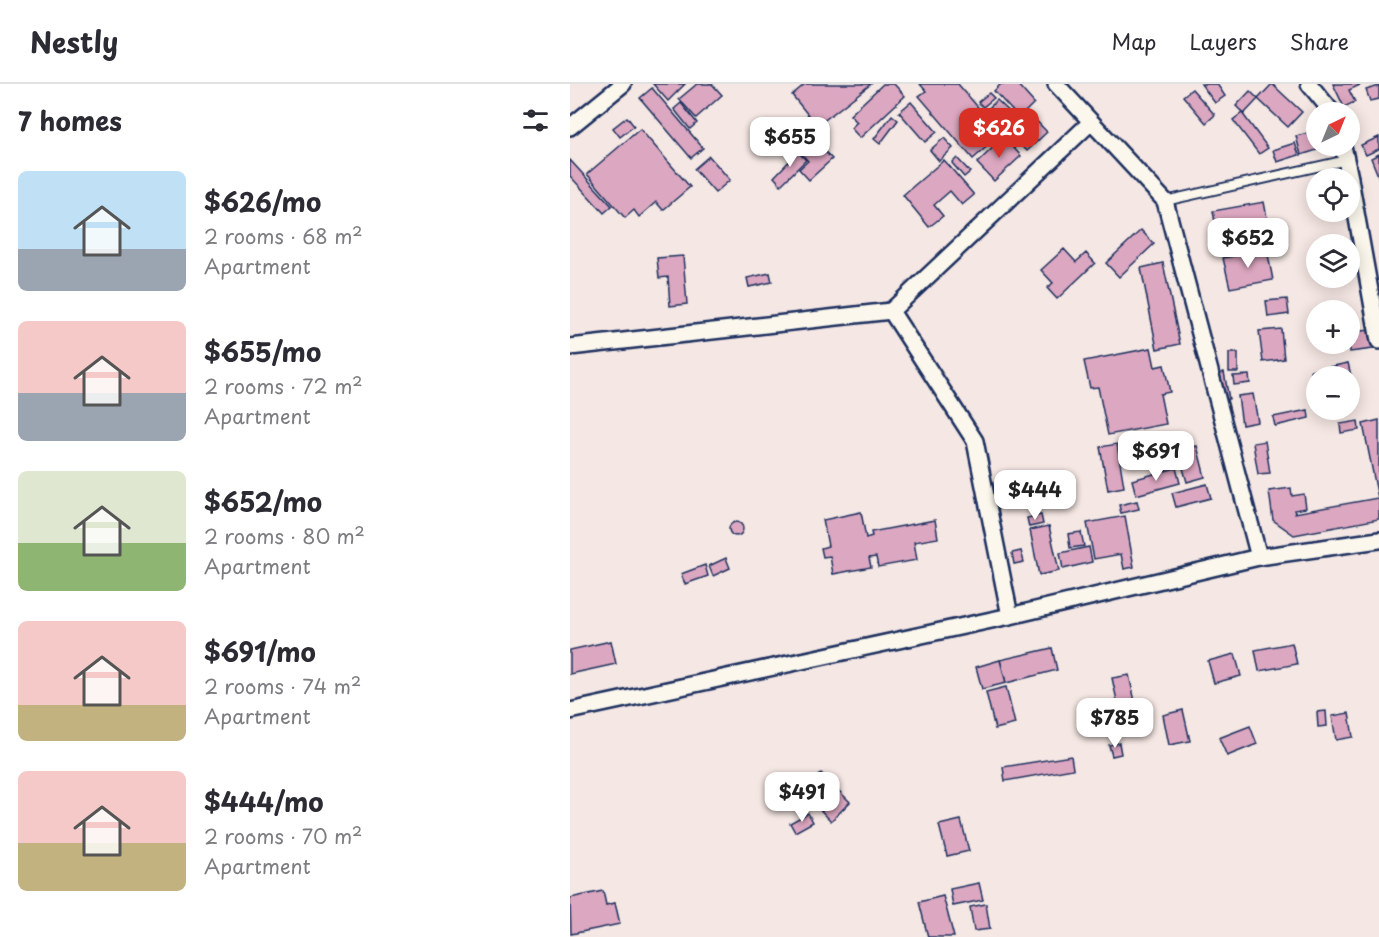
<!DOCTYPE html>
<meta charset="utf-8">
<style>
body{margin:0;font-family:"Playpen Sans",sans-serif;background:#f2f2f3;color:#2b2b33;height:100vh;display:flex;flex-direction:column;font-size:22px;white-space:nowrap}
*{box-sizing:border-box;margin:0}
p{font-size:20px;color:#7c7c81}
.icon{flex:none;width:33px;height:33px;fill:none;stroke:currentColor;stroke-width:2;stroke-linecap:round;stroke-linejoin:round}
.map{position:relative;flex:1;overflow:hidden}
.side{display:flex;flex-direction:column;background:#fff;width:570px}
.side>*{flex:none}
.needle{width:39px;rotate:43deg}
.buttons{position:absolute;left:736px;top:18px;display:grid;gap:12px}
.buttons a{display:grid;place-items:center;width:54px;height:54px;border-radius:50%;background:#fff;box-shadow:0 3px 15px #0003;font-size:30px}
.price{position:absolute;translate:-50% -51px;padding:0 14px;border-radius:12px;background:#fff;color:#222;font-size:20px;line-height:39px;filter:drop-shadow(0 2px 3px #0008)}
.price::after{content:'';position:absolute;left:50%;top:36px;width:18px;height:14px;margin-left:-9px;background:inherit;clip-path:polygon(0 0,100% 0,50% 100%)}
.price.selected{background:#d93025;color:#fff}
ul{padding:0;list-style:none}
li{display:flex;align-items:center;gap:18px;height:150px;padding:0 18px}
li span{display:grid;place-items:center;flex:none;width:168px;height:120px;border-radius:9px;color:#555}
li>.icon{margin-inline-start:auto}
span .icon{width:72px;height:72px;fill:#fffc;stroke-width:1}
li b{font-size:26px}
h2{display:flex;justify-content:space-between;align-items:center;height:72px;padding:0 18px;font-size:26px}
header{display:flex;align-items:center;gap:36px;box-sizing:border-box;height:84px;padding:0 30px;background:#fff;border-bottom:2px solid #e1e1e2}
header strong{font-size:28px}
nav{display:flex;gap:33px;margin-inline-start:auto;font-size:21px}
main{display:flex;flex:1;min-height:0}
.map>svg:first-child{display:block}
.building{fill:#dca7c0;stroke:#1b2f5e;stroke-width:1.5}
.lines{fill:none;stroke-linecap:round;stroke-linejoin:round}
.service-casing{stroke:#1b2f5e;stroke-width:12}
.minor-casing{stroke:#1b2f5e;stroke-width:20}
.service{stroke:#fbf7ec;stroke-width:8}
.minor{stroke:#fbf7ec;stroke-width:15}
</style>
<header>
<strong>Nestly</strong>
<nav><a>Map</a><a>Layers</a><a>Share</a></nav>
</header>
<main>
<section class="side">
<h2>7 homes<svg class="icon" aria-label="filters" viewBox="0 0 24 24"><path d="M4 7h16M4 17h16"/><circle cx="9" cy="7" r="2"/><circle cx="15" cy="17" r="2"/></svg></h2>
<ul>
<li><span style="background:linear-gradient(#bfe0f5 65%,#9aa5b1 0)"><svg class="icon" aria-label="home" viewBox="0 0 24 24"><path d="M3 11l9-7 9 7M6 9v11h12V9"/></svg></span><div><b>$626/mo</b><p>2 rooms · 68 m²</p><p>Apartment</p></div></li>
<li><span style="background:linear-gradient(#f6c9c9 60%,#9aa5b1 0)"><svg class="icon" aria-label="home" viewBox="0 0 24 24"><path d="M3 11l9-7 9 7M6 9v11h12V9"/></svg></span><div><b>$655/mo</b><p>2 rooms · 72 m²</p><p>Apartment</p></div></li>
<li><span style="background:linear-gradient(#dfe7d0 60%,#8fb573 0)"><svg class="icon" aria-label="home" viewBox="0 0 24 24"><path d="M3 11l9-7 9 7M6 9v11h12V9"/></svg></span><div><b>$652/mo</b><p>2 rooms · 80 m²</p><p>Apartment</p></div></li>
<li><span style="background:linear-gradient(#f6c9c9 70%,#c2b280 0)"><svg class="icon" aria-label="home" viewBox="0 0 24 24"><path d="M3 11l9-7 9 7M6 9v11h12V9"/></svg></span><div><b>$691/mo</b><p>2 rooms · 74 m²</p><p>Apartment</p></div></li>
<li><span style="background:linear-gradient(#f6c9c9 60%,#c2b280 0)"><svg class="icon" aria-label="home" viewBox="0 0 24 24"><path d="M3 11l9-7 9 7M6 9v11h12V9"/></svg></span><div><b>$444/mo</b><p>2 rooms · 70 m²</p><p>Apartment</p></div></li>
</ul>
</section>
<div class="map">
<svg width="809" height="853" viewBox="0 0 809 853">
<rect width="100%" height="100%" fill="#f5e7e3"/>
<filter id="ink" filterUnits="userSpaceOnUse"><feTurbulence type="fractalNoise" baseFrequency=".0167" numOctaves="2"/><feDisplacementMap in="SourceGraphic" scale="12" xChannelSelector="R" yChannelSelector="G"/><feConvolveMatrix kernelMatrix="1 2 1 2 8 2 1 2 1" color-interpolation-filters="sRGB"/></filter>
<g filter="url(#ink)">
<g class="building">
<polygon points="83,0 115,0 98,17"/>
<polygon points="127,0 142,0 152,11 126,34 109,15"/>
<polygon points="235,0 301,0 247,42 222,11"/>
<polygon points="313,0 324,0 335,12 290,54 281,44 287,38 280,31"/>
<polygon points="350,0 388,0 431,50 403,75 349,12 356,7"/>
<polygon points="431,0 447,0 464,19 449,34 424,7"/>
<polygon points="631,0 647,0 655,12 645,19"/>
<polygon points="702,0 732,28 718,43 688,15"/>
<polygon points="763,0 792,0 779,6 785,18 774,23"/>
<polygon points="809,2 809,15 800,17 796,6"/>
<polygon points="82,4 133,64 121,74 70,14"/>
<polygon points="622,5 645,31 636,39 613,12"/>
<polygon points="680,7 688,15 674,30 666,22"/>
<polygon points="419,9 424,14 413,23 408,18"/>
<polygon points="427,16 445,33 432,47 414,29"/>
<polygon points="341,18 367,48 355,58 329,28"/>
<polygon points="111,19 127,39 120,45 104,25"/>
<polygon points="459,29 477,48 457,67 439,49"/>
<polygon points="672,29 698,64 689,70 663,36"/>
<polygon points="322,31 328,36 310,60 304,55"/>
<polygon points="57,33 64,42 50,53 43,44"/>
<polygon points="70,45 120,103 93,126 86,118 69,133 64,126 55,134 17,90"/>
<polygon points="742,48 747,66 731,71 726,52"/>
<polygon points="434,53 451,72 424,97 407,79"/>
<polygon points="809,53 809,65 796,71 791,61"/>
<polygon points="242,54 262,75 239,96 229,85 238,77 229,67"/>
<polygon points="374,54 383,64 369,77 360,66"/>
<polygon points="725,59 729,71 707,78 703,66"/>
<polygon points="228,68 236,76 211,101 204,93"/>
<polygon points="809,70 809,94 801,74"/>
<polygon points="139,72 160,96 145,109 124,85"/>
<polygon points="387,74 400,88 394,93 382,79"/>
<polygon points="0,76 42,122 34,129 0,92"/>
<polygon points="374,76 404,111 392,121 380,107 364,121 373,132 359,143 333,111"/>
<polygon points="694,118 699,144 648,154 643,127"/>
<polygon points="571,146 584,160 549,193 536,179"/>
<polygon points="693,149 697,166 653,174 650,157"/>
<polygon points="494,165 506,178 516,169 525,179 487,215 477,204 483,199 471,186"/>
<polygon points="697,166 703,196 660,204 653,174"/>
<polygon points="113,172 117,220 100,222 98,193 89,194 87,174"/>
<polygon points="593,179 610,260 587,265 571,184"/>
<polygon points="200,189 202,198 179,203 177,194"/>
<polygon points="717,215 719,230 698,233 696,217"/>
<polygon points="711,245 714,275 693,278 689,247"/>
<polygon points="801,246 803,265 780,268 780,248"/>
<polygon points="581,264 585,283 594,281 600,308 590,310 596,340 538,351 528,303 520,304 514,277"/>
<rect x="659" y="269" width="9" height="19"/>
<polygon points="778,279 785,308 780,309 780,292 747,292 747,314 741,287"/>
<polygon points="654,288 659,315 653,316 648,290"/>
<polygon points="679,291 680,299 664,301 663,292"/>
<polygon points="683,310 688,338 672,341 668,312"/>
<polygon points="738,326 739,334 705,342 703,333"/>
<polygon points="809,336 809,435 724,451 703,436 699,407 721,404 722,412 734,410 736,424 724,426 725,429 808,414 793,340"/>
<polygon points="788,337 789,346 771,349 770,340"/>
<polygon points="695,357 700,389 688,390 683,359"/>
<polygon points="547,360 554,403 538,406 530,363"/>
<polygon points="627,362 635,393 617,398 608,367"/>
<polygon points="606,384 610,399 566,411 562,396"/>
<polygon points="637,400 641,414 606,423 602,409"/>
<polygon points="567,417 569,425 551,429 549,421"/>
<polygon points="291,428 296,454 302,452 301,448 365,436 368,454 344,458 347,476 308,483 306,473 299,474 301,483 263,490 260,472 253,473 251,464 258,462 253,436"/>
<polygon points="471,431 473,440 459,443 457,434"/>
<polygon points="555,432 564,483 554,485 551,470 524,475 517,439"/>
<circle cx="166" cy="445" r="7"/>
<polygon points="479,442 489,487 469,491 460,446"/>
<polygon points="511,448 514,462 500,464 498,450"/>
<polygon points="519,463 522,478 493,485 490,469"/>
<polygon points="451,467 454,478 444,480 442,469"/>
<polygon points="156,474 160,484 143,492 139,482"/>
<polygon points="135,481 138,492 115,500 111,490"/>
<polygon points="41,557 46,580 0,590 0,566"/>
<polygon points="722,559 727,580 689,587 685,566"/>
<polygon points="482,564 487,586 436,599 430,576"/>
<polygon points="665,570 671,592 644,599 638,577"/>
<polygon points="430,576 436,599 412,605 406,583"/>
<polygon points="559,591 567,626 550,630 542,594"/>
<polygon points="436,603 445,640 425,645 416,608"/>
<polygon points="613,626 620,657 599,661 593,631"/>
<polygon points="756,627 757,642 748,643 747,628"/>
<polygon points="779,629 783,653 766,656 762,632"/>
<polygon points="680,642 687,660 657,672 649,654"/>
<polygon points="549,659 551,670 542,672 539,661"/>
<polygon points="501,672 503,685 435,697 433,683"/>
<polygon points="251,689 280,718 261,737 232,707"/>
<polygon points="238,729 243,738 225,748 220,739"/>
<polygon points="391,736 399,767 377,772 369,741"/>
<polygon points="409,799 413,816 383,822 380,805"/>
<polygon points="33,807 36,821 45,819 50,840 1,850 0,814"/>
<polygon points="373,812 384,853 358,853 349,818"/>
<polygon points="416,820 420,845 404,847 400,823"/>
</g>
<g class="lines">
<g class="service-casing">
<polyline id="service" points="595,117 777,76"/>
</g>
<g class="minor-casing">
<g id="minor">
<polyline points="486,0 595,117 689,473"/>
<polyline points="739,0 762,28"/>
<polyline points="0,43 53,0"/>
<polyline points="773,62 780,94"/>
<polyline points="780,95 809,257"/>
<polyline points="0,263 321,227"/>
<polyline points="440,532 405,357 321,227 520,39"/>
<polyline points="0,627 440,532 689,473 809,456"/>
</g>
</g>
<use href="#service" class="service"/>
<use href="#minor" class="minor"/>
</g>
</g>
</svg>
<div class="buttons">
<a><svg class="needle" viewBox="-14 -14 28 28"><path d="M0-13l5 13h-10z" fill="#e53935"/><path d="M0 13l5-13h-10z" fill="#7c7c81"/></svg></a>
<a><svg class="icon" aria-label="locate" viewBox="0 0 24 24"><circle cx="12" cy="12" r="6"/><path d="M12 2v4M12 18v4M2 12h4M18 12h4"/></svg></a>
<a><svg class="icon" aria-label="layers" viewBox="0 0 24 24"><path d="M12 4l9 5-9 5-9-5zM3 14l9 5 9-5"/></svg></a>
<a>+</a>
<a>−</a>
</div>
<b class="price selected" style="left:429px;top:75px">$626</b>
<b class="price" style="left:220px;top:84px">$655</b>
<b class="price" style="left:678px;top:185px">$652</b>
<b class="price" style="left:586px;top:398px">$691</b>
<b class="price" style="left:465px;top:437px">$444</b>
<b class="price" style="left:545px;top:665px">$785</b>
<b class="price" style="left:232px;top:739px">$491</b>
</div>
</main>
